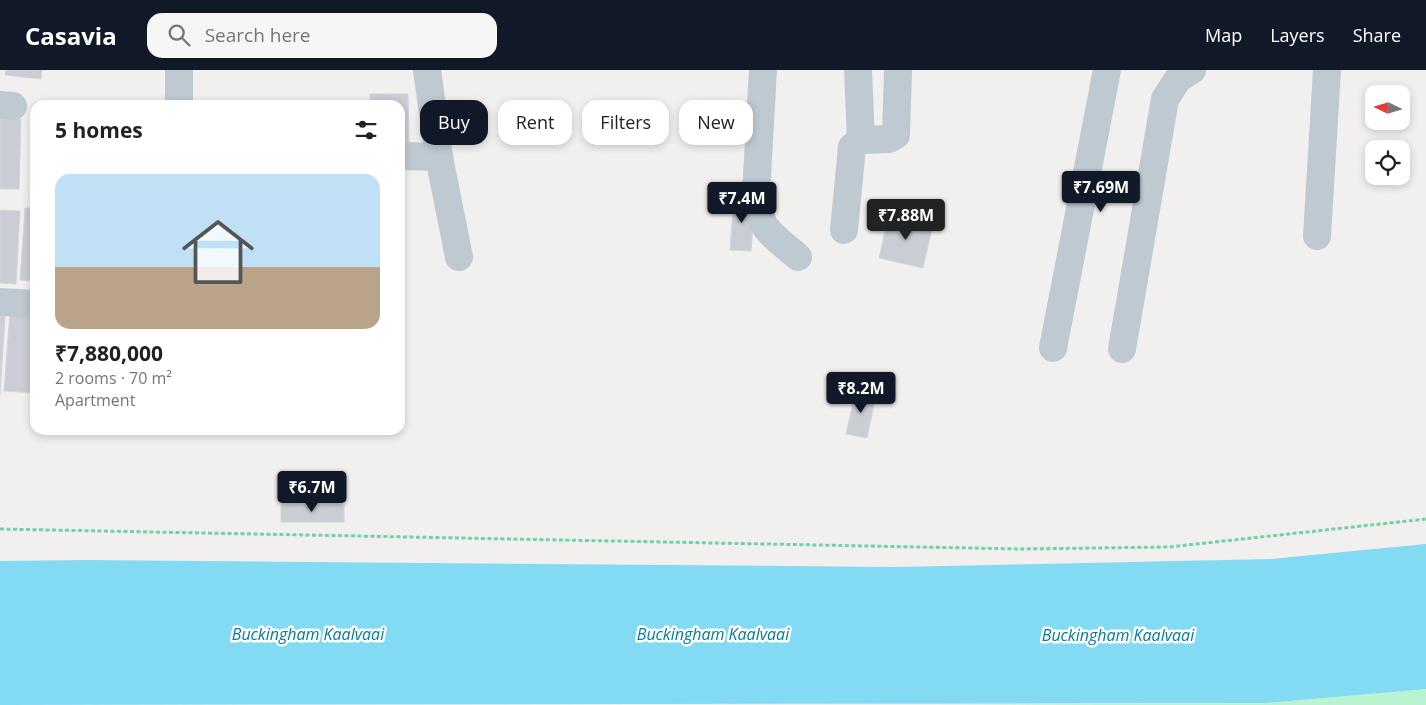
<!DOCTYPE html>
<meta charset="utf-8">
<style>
body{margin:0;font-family:"Open Sans",sans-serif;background:#f6f6f6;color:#202124;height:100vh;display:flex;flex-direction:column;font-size:19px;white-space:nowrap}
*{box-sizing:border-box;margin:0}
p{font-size:16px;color:#757577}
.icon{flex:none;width:28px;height:28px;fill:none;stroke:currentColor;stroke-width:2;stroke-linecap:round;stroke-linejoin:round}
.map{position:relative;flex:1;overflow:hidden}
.details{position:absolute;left:30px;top:30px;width:375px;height:335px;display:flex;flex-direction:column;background:#fff;border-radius:15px;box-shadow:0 2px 8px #0003}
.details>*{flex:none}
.top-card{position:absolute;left:420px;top:30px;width:475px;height:45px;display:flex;gap:10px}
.needle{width:32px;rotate:275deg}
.fabs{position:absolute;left:1365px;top:15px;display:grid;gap:10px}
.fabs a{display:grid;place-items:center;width:45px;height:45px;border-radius:10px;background:#fff;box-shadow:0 2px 8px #0003;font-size:25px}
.price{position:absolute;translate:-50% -42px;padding:0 11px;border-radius:5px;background:#111827;color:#fff;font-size:16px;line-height:32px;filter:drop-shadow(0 1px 2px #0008)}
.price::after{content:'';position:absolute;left:50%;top:30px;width:15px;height:11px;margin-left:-8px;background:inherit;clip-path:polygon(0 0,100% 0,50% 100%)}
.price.current{background:#222;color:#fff}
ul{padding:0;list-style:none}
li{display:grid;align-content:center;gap:10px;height:265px;padding:0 25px}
li span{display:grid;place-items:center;height:155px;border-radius:15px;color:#555}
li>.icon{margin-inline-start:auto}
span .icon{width:90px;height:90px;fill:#fffc;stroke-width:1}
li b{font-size:21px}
h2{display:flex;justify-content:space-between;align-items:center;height:60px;padding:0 25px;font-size:21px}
.chip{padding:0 18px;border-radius:15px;background:#fff;box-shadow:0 2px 8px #0003;font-size:18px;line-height:45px}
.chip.current{background:#111827;color:#fff}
header{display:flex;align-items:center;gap:30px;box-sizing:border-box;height:70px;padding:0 25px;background:#111827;color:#fff}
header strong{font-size:24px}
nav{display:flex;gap:28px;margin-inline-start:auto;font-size:18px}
.search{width:350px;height:45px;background:#f6f6f6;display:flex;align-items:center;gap:12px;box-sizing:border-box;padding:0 18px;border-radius:15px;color:#757577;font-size:19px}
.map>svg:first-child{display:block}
.green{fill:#baf3d1}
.water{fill:#83daf3}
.building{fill:#caced4;stroke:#d2d5db}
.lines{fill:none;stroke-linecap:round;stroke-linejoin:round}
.path{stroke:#6fd4a3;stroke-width:3;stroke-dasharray:4 2.5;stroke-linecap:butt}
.minor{stroke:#bec9d2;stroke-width:28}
.labels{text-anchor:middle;stroke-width:5;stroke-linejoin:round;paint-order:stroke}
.water-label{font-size:16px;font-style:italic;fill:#037b9d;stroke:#fff}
</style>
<header>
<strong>Casavia</strong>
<div class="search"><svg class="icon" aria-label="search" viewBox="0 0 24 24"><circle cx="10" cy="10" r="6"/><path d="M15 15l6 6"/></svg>Search here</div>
<nav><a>Map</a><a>Layers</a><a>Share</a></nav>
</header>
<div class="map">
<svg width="1426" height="635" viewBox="0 0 1426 635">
<rect width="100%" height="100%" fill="#f2efef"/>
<polygon class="green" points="1426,619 1426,635 935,635 1266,633"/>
<polygon class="water" points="1426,474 1426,619 1266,633 0,635 0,491 87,490 895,497 1271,489"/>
<g class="building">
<polygon points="6,0 42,0 41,9 5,5"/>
<polygon points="370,24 408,24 409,75 400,76 400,35 370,35"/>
<polygon points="0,48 21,49 19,119 0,119"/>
<polygon points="734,127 755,129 751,181 730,180"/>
<polygon points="25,138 35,138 35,211 20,210"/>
<polygon points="0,140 20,141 16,214 0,213"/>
<polygon points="889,144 933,154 923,198 879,188"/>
<polygon points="10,242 35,244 35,323 4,321"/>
<polygon points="0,246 5,246 0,324"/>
<polygon points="856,320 876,325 867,368 846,364"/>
<rect x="281" y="435" width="63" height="17"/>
</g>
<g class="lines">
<polyline class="path" points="0,459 1021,479 1169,477 1426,449"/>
<g class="minor">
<polyline points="179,0 179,35"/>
<polyline points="427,0 439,87 459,187"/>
<path d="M763 0 756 124C759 161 772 164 798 187"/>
<polyline points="858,0 861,70"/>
<polyline points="0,35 13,36"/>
<polyline points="400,86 439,87"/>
<polyline points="844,160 852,77 861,70 889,69 896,65 898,0"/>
<polyline points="1317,166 1327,0"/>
<polyline points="0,232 35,234"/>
<polyline points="1053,278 1107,0"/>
<polyline points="1122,279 1165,29 1178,9 1192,0"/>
</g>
</g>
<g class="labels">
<g class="water-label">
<text x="308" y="570">Buckingham Kaalvaai</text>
<text x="713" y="570">Buckingham Kaalvaai</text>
<text x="1118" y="571">Buckingham Kaalvaai</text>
</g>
</g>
</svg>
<div class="fabs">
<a><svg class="needle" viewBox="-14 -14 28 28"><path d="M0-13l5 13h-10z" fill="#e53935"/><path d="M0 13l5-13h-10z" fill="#757577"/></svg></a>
<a><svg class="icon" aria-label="locate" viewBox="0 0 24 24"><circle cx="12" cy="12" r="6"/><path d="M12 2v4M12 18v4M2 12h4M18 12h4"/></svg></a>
</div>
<b class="price" style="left:1101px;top:143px">₹7.69M</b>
<b class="price" style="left:742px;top:154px">₹7.4M</b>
<b class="price current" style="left:906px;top:171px">₹7.88M</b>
<b class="price" style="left:861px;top:344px">₹8.2M</b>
<b class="price" style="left:312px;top:443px">₹6.7M</b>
<div class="top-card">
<a class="chip current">Buy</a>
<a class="chip">Rent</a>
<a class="chip">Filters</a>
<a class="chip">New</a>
</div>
<section class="details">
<h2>5 homes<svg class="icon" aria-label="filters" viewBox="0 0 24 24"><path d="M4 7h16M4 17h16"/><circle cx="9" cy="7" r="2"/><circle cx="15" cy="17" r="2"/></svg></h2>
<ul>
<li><span style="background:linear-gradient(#bfe0f5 60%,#b9a48a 0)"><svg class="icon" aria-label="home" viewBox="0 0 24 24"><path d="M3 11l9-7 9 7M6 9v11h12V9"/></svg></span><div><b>₹7,880,000</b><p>2 rooms · 70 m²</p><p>Apartment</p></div></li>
</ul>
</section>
</div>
